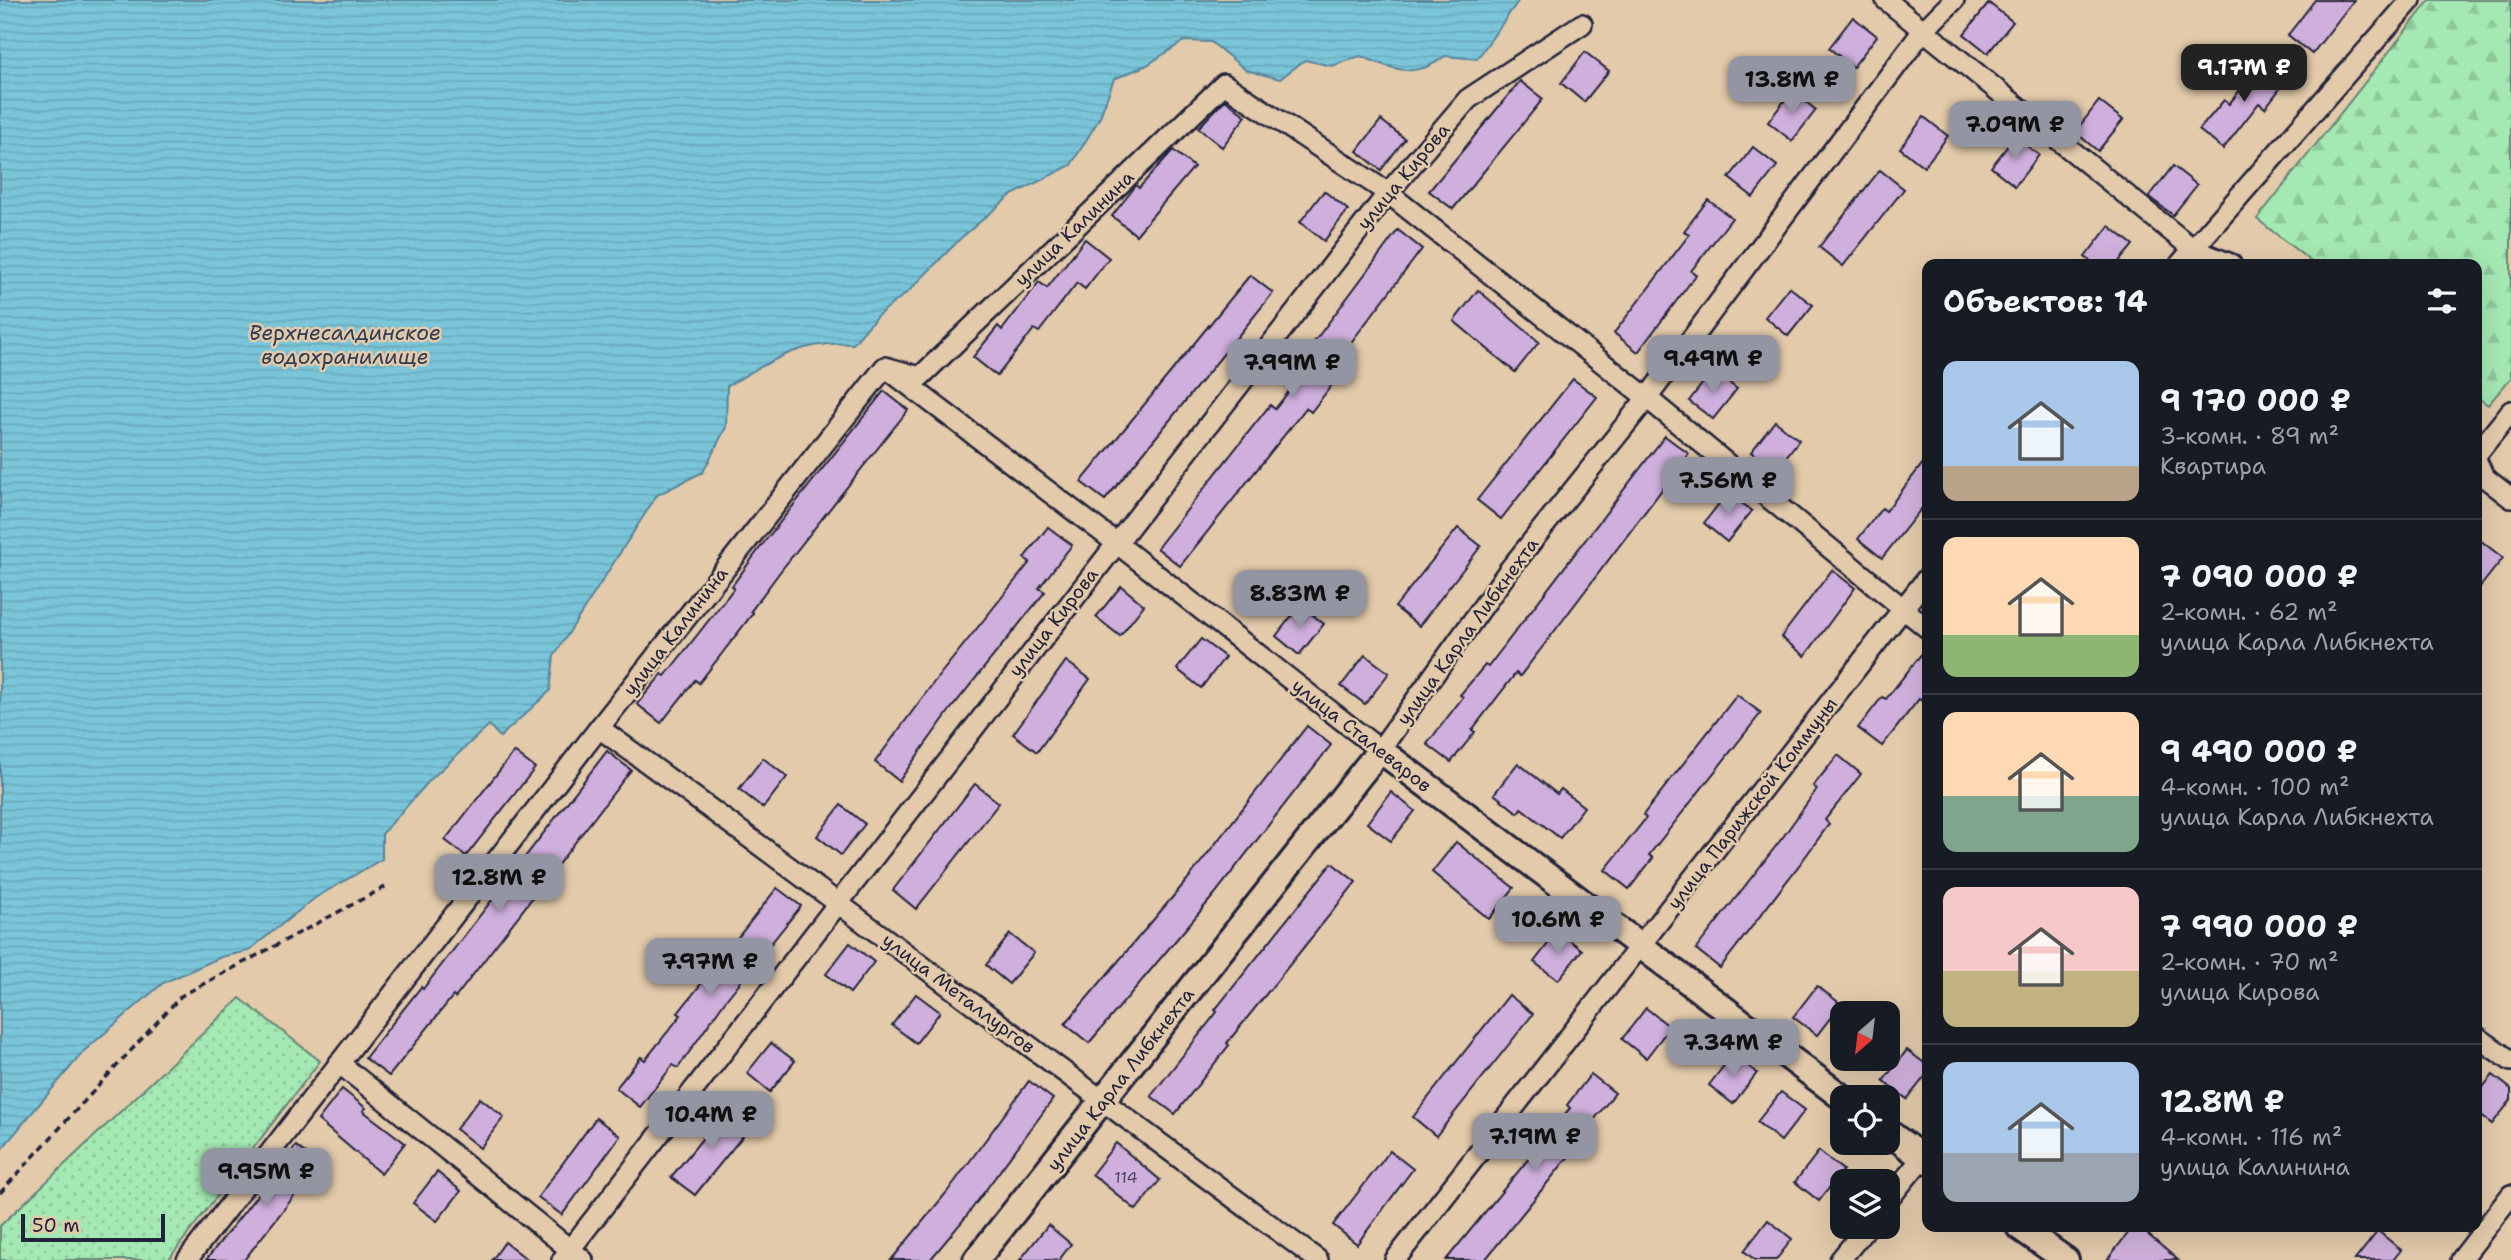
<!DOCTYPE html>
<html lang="ru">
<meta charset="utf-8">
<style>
body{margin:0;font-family:"Shantell Sans",sans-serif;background:#242831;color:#f1f3f6;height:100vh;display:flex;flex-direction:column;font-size:26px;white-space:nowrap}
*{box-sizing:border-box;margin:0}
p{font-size:23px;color:#9ea1a6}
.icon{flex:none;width:38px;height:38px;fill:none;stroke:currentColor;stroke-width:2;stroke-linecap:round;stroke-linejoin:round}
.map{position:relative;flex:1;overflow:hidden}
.side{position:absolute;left:1922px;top:259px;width:560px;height:973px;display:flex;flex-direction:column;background:#171b24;border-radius:14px;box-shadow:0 7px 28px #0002}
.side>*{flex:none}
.needle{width:46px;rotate:208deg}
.controls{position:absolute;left:1830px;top:1001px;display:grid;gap:14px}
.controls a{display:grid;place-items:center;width:70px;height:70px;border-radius:14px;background:#171b24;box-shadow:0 7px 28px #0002;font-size:35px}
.scale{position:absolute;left:21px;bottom:18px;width:144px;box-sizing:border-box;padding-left:7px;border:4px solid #22223b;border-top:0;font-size:19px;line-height:24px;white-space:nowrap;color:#22223b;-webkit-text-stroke:5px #e2caab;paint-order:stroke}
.price{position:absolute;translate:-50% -60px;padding:0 16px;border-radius:14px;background:#9495a2;color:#111;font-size:23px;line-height:46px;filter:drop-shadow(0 2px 4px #0008)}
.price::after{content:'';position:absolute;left:50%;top:42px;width:21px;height:16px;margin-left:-10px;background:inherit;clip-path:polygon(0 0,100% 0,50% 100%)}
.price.current{background:#222;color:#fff}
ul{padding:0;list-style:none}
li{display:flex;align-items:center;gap:21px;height:175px;padding:0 21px}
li+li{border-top:2px solid #363941}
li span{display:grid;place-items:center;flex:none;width:196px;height:140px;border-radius:14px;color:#555}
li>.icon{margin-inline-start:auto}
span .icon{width:84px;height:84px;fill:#fffc;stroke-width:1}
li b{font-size:30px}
h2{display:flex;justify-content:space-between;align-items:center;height:84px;padding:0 21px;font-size:30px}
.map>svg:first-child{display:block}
.green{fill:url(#green-dots);stroke:#638577;stroke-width:2}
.forest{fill:url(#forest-firs);stroke:#638577;stroke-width:2}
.water{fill:url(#water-rules);stroke:#57849a;stroke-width:2}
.building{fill:#cfb0dc;stroke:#22223b;stroke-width:2}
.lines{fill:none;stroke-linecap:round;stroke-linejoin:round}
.minor-casing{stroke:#22223b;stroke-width:24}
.major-casing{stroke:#22223b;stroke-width:30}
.path{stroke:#22223b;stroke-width:3.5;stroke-dasharray:7 5;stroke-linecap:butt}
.minor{stroke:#e2caab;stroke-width:19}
.major{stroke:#e2caab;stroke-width:24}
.labels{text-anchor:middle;stroke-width:5;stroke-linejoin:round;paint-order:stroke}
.number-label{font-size:16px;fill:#4d4663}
.street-label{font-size:19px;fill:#22223b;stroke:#e2caab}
.water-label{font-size:21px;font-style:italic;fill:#2f3a53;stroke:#e2caab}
</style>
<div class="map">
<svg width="2511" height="1260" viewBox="0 0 2511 1260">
<defs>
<pattern id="green-dots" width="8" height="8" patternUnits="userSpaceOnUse" patternTransform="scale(1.75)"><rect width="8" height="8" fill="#a4e8b3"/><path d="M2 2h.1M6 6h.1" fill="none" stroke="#8dc79b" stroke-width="1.8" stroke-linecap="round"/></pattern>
<pattern id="forest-firs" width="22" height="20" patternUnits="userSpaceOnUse" patternTransform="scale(1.75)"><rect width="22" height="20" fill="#a4e8b3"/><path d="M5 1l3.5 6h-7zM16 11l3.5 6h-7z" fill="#8dc79b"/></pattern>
<pattern id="water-rules" width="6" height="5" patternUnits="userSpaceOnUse" patternTransform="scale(1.75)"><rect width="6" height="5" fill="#7ac5d9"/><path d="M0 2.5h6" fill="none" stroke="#69a9bb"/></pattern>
</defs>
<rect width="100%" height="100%" fill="#e2caab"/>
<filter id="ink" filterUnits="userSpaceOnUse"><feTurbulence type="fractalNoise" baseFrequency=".0143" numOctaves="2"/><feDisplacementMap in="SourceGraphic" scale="14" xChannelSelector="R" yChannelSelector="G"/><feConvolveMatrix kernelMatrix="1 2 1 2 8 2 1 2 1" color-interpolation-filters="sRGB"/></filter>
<g filter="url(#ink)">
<polygon class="green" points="240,998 320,1061 168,1260 0,1260 0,1226"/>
<polygon class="forest" points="2430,0 2511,0 2511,378 2488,405 2476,396 2476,264 2314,264 2257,219"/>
<path class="water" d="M0 0H1519L1477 59 1445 56C1414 81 1393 68 1360 56L1332 66 1305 60 1280 79 1246 70 1211 42 1184 41 1147 65 1114 79 1099 119 1071 165 1010 196 961 238 909 291 877 316 853 344C800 340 771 361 727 386L726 427 703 472 657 495 554 656 550 691 500 737 489 725 430 780 382 834V859L315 898 248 951 221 957 163 983 84 1051 0 1151Z"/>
<g class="building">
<polygon points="2315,0 2354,0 2312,54 2288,35"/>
<polygon points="1989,3 2013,22 1988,53 1964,34"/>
<polygon points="1853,17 1877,36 1853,67 1829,48"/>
<polygon points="1585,52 1609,71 1584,102 1561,83"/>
<polygon points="2266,58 2289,77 2265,108 2259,103 2223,149 2199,130 2224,100 2229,104"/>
<polygon points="1520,81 1543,99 1453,209 1429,191"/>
<polygon points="1792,91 1816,110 1792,141 1768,122"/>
<polygon points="1225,100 1246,116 1222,147 1198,128"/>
<polygon points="2099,101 2123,120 2098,151 2075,132"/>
<polygon points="1924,117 1948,136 1924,167 1900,148"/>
<polygon points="1381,120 1405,139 1381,170 1357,151"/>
<polygon points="2015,137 2039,155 2015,186 1991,167"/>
<polygon points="1753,147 1777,166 1753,197 1729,178"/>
<polygon points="1173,150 1194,167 1136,235 1112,216 1134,188 1136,185 1139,188"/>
<polygon points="2173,166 2197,185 2173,215 2149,197"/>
<polygon points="1880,170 1904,189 1843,266 1819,247"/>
<polygon points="1324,191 1348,210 1324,241 1300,222"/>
<polygon points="1708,200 1732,218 1691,271 1696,275 1638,352 1614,333 1689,235 1684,231"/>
<polygon points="2109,226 2133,245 2117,264 2094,264 2085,257"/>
<polygon points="1398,230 1422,249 1327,374 1335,381 1311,412 1306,408 1180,566 1157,548 1270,405 1275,409 1322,349 1314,342"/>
<polygon points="1085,239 1109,258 1085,289 1077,283 1039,332 1034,329 997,376 973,357 998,326 1002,330 1039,282 1047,288"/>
<polygon points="1250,275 1273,293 1105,500 1081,482"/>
<polygon points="1789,287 1813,305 1788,336 1765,317"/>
<polygon points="1478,290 1539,342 1515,372 1454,321"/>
<polygon points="1713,370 1737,389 1713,419 1689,401"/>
<polygon points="1573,379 1597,397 1501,519 1477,500"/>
<polygon points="884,391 908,410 779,573 751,611 753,613 720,656 699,683 695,680 661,723 637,704 662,674 665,676 734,588 732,586 762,545"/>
<polygon points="1775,421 1799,440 1775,471 1751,452"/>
<polygon points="1665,436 1689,454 1544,645 1520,676 1516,673 1472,730 1475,732 1451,762 1427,744 1463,697 1460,695 1485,665 1488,667"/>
<polygon points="1927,458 1927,513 1921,509 1882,558 1858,539 1882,508 1886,511"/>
<polygon points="1728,492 1752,511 1727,542 1704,523"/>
<polygon points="1048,527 1072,545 1039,588 1045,592 950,710 899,781 875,762 934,682 1030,562 1024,558"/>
<polygon points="1458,528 1481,546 1419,626 1395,607"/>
<polygon points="2476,537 2503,558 2476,592"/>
<polygon points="1832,570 1855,588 1805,656 1781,637"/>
<polygon points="1121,586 1144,605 1120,636 1096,617"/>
<polygon points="1300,605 1324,624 1299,655 1276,636"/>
<polygon points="1201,639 1225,657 1201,688 1177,669"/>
<polygon points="1927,647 1927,705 1919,699 1882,746 1858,728 1882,697 1886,699"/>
<polygon points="1365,655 1389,673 1365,704 1341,686"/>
<polygon points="1066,661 1090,679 1037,752 1013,734"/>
<polygon points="1737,695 1761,713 1649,855 1653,858 1629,889 1605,870 1646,818 1643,815"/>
<polygon points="1307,726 1331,745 1214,895 1089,1043 1065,1024 1187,880"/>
<polygon points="607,751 631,770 455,998 453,996 389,1076 365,1058 421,987 423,989"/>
<polygon points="514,752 535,768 466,856 445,840"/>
<polygon points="1838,755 1861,774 1825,820 1829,824 1800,864 1720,968 1696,949 1783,837 1817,789 1813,786"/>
<polygon points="763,758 787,777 763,808 739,789"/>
<polygon points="1518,763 1557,794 1561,789 1584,807 1560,838 1521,808 1518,813 1494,794"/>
<polygon points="975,784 999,803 916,909 893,890"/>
<polygon points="1391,792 1415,811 1391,841 1367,823"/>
<polygon points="841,805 865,824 841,855 817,836"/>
<polygon points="1456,842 1514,888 1489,919 1432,872"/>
<polygon points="1332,863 1356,882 1227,1043 1229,1045 1175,1114 1151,1096 1217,1012 1215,1010"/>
<polygon points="777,888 801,906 725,1001 678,1068 673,1065 640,1107 616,1088 641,1057 645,1060 681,1015 678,1013"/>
<polygon points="1558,931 1582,950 1558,980 1534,962"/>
<polygon points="1010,934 1034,953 1009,984 986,965"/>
<polygon points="850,943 874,962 850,993 826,974"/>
<polygon points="1817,986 1841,1004 1817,1035 1793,1017"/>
<polygon points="916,994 940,1012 916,1043 892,1025"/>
<polygon points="1509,995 1533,1014 1436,1136 1413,1117"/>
<polygon points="1646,1008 1670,1027 1646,1058 1622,1039"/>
<polygon points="771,1043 795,1061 770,1092 747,1073"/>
<polygon points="1907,1050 1927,1065 1927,1074 1907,1099 1883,1081"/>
<polygon points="1733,1054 1757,1073 1733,1104 1709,1085"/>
<polygon points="1591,1074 1615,1093 1576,1143 1578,1145 1485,1260 1446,1260 1570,1108 1567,1105"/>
<polygon points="2493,1075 2511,1089 2511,1100 2492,1124 2476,1112 2476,1095"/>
<polygon points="1029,1081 1053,1099 965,1218 930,1260 891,1260 947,1192"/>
<polygon points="342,1089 366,1108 363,1111 405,1143 381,1174 318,1120"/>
<polygon points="1781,1092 1805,1110 1781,1141 1757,1122"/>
<polygon points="480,1098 504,1117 480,1148 456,1129"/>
<polygon points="728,1107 751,1126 695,1195 671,1177"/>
<polygon points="596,1118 620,1136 562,1215 538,1197"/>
<polygon points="1116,1143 1160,1180 1136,1210 1092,1174"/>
<polygon points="296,1146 319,1164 295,1195 244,1260 206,1260"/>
<polygon points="1390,1151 1413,1169 1357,1244 1333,1225"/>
<polygon points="1819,1151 1843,1170 1819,1201 1795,1182"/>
<polygon points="437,1172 461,1191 437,1221 413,1203"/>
<polygon points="1768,1220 1792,1239 1776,1260 1755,1260 1744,1251"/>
<polygon points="1048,1225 1071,1244 1059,1260 1020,1260"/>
<polygon points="2133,1227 2139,1227 2178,1260 2107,1260"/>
<polygon points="2378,1231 2401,1250 2393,1260 2355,1260"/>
<polygon points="505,1242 528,1260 492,1260"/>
</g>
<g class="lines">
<g class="minor-casing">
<g id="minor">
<polyline points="1886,0 2193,249 2231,264"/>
<polyline points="2180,264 2411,0"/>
<polyline points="894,374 1115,542 1380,750 1509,570 1647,398 1922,32 1954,0"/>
<polyline points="2476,455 2511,411"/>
<polyline points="2476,459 2484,477 2511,498"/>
<path d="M599 728C841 902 1077 1084 1318 1260"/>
<polyline points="2476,1036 2511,1061"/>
<polyline points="339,1063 583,1260"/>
<polyline points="1888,1200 1927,1152"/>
<polyline points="187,1260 599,728 885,367 920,377 1224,84 1388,193 1647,398 1927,628"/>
<polyline points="562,1260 1388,193 1468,99 1582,24"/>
<polyline points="1395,1260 1927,578"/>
<polyline points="1840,1260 1867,1227"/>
<polyline points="2461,1260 2511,1195"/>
</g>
</g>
<g class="major-casing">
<g id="major">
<polyline points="1888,1132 1927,1161"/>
<polyline points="2019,1227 2066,1260"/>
<polyline points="976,1260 1380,750 1843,1098"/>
</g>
</g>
<polyline class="path" points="0,1193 181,996 387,886"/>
<use href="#minor" class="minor"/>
<use href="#major" class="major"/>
</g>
</g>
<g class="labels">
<g class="number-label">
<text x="1126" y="1183">114</text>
</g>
<g class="street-label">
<text transform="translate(1403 176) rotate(-50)" y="7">улица Кирова</text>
<text transform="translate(1074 228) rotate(-44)" y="7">улица Калинина</text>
<text transform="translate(1053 622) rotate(-52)" y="7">улица Кирова</text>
<text transform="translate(675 631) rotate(-52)" y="7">улица Калинина</text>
<text transform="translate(1467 631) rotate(-54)" y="7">улица Карла Либкнехта</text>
<text transform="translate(1362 735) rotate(38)" y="7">улица Сталеваров</text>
<text transform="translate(1752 803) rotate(-52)" y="7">улица Парижской Коммуны</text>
<text transform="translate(959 993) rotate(37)" y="7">улица Металлургов</text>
<text transform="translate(1120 1079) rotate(-52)" y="7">улица Карла Либкнехта</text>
</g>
<g class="water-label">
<text x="345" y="340">Верхнесалдинское<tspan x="345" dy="24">водохранилище</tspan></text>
</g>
</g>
</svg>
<div class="controls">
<a><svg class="needle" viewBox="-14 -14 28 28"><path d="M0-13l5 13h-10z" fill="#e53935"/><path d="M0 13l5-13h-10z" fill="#9ea1a6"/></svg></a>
<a><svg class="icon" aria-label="locate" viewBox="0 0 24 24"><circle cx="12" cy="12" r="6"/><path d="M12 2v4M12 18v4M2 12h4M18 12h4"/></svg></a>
<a><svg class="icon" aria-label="layers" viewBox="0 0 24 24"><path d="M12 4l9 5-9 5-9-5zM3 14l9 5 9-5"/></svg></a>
</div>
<div class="scale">50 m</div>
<b class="price current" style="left:2244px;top:104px">9.17M ₽</b>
<b class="price" style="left:1792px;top:116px">13.8M ₽</b>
<b class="price" style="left:2015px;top:161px">7.09M ₽</b>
<b class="price" style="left:1713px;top:395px">9.49M ₽</b>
<b class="price" style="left:1292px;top:399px">7.99M ₽</b>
<b class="price" style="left:1728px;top:517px">7.56M ₽</b>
<b class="price" style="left:1300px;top:630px">8.83M ₽</b>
<b class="price" style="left:499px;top:914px">12.8M ₽</b>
<b class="price" style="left:1558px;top:956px">10.6M ₽</b>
<b class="price" style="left:710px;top:998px">7.97M ₽</b>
<b class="price" style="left:1733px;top:1079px">7.34M ₽</b>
<b class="price" style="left:711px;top:1151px">10.4M ₽</b>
<b class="price" style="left:1535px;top:1173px">7.19M ₽</b>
<b class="price" style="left:266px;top:1208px">9.95M ₽</b>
<section class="side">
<h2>Объектов: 14<svg class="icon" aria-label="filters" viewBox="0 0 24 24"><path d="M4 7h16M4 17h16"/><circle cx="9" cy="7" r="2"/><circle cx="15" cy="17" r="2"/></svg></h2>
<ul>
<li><span style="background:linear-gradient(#a9c7e8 75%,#b9a48a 0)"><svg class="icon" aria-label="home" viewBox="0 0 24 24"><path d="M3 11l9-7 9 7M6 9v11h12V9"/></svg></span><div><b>9 170 000 ₽</b><p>3-комн. · 89 m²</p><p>Квартира</p></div></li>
<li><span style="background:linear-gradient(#ffd9b3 70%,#8fb573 0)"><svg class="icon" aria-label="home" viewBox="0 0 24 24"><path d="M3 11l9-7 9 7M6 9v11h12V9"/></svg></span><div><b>7 090 000 ₽</b><p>2-комн. · 62 m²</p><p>улица Карла Либкнехта</p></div></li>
<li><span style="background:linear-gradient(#ffd9b3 60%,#7fa58c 0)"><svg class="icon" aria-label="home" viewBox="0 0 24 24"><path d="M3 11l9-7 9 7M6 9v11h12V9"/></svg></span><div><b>9 490 000 ₽</b><p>4-комн. · 100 m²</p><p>улица Карла Либкнехта</p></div></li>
<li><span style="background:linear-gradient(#f6c9c9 60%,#c2b280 0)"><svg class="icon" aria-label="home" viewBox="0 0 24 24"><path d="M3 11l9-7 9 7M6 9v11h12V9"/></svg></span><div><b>7 990 000 ₽</b><p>2-комн. · 70 m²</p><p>улица Кирова</p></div></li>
<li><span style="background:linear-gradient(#a9c7e8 65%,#9aa5b1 0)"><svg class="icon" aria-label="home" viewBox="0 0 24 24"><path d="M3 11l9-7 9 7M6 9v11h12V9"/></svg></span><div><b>12.8M ₽</b><p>4-комн. · 116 m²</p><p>улица Калинина</p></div></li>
</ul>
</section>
</div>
